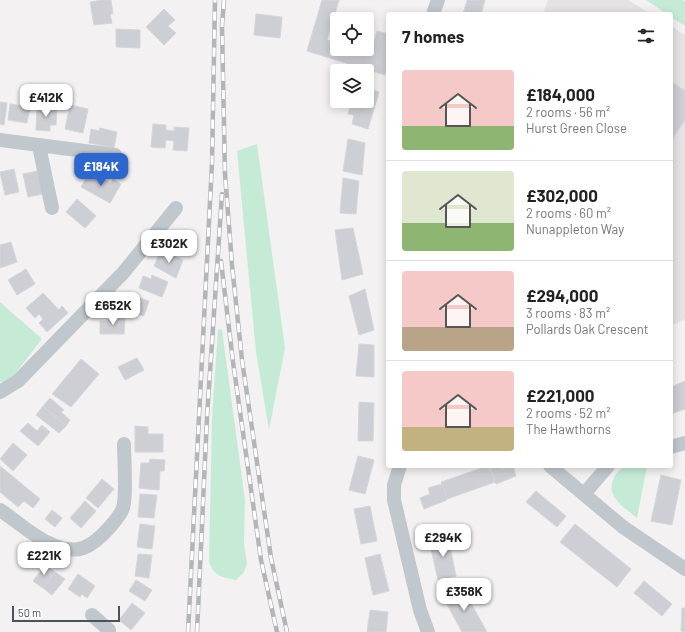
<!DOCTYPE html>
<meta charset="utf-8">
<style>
body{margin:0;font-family:Barlow,sans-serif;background:#f6f6f6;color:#222;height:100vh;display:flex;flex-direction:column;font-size:15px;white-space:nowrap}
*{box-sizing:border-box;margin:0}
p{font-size:13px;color:#767676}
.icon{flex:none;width:22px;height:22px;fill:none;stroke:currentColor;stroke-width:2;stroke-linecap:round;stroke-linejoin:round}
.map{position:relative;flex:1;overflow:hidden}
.drawer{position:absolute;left:386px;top:12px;width:287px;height:456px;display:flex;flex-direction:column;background:#fff;border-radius:4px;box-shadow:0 2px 10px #0003}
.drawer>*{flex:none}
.controls{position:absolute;left:330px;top:12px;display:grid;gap:8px}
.controls a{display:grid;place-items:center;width:44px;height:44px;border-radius:4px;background:#fff;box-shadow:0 2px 10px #0003;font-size:20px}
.scale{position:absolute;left:12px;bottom:10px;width:108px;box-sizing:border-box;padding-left:4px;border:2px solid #4a525c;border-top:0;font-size:11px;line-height:14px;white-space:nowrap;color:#4a525c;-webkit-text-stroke:3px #fff;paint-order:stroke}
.price{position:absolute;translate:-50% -34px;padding:0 9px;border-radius:8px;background:#fff;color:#222;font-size:13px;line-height:26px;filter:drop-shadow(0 1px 2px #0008)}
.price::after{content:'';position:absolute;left:50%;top:24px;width:12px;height:9px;margin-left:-6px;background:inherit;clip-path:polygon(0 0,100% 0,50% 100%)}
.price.selected{background:#2e66d0;color:#fff}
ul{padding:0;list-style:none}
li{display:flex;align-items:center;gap:12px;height:100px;padding:0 16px}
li+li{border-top:1px solid #e0e0e0}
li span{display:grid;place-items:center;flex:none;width:112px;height:80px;border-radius:4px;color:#555}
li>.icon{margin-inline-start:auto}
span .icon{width:48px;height:48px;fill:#fffc;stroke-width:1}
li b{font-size:17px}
h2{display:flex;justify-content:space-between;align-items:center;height:48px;padding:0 16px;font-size:17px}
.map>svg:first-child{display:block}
.education{fill:#e4e2e2}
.green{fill:#c5ebd7}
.building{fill:#cecfd4;stroke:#d5d6db}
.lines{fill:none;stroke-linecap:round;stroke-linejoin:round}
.minor{stroke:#c0c7cd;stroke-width:14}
.rail-casing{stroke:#b3b5ba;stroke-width:4.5}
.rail{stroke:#fff;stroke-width:3;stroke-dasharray:9;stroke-linecap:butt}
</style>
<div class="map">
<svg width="685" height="632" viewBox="0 0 685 632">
<rect width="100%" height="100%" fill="#f3f1f1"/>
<g class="education">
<polygon points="548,0 628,0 651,14 543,14"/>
<polygon points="671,26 685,35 685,319 671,326"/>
</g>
<g class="green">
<polygon points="646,0 682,0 685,2 685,26 671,17 671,14 667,14"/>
<polygon points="257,144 285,348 269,430 256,352 237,151"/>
<polygon points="0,302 42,339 11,379 5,382 0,382"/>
<path d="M220 329 222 330 245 500 244 543 247 564 244 572 236 580C221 577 215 577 209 562L212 418 218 330Z"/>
<path d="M628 466H647L637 518C624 507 605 497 614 478 617 472 621 468 628 466Z"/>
</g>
<g class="building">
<polygon points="102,0 111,0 113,14 110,14 112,23 94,25 90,2"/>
<polygon points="322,0 339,0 327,40 337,43 337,49 358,49 371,53 377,31 388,34 387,58 388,65 385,75 307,51"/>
<polygon points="467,0 485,0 481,14 463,14"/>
<polygon points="164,9 175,20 168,26 176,33 164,45 146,27"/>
<polygon points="256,14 282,17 280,38 254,35"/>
<polygon points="116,29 140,30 140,48 116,47"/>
<polygon points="671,81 685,91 685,120 671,141"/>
<polygon points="367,88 379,92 368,129 352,124 354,115 348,114 352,101 367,101"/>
<polygon points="0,102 7,103 4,125 0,124"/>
<polygon points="10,104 30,107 27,123 8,120"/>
<polygon points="70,105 88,109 83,133 65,129"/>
<polygon points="37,106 57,107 56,125 50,125 50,131 36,130"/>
<polygon points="153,124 166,125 166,130 174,131 174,127 189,128 187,151 173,150 174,141 166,140 165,148 151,147"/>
<polygon points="100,128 117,132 114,148 89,143 91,129 99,131"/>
<polygon points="348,139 365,143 362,175 343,171"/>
<polygon points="14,169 19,192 5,195 0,172"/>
<polygon points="38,171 43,194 28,197 23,174"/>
<polygon points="90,171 111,183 113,179 121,184 110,203 81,187"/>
<polygon points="343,178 359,181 356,214 340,213"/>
<polygon points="77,199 96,216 85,228 66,212"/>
<polygon points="353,228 363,274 342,280 335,230"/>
<polygon points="11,242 17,262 0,268 0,245"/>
<polygon points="168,253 183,260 176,278 154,266 159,254 166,257"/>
<polygon points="26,269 35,284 17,295 8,280"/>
<polygon points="152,275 168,282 162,297 139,288 143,276 151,279"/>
<polygon points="365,289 374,330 359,335 349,296"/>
<polygon points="43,293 59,310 62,306 68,313 47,332 39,323 43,319 39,314 35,318 26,308"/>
<polygon points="133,296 149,301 144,316 121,309 124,297 132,299"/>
<polygon points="108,317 125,318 124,334 100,334 100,321 108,321"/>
<polygon points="359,344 374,345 374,377 356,376"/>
<polygon points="137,358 144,370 125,380 118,367"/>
<polygon points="81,359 99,374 71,407 52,394"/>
<polygon points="685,381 685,409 671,414 671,387"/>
<polygon points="50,398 64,410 61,412 70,420 66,426 43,406"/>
<polygon points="359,402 374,403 373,441 358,441"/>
<polygon points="43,406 66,426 59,433 36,415"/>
<polygon points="28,423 37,431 42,425 50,432 38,446 20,431"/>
<polygon points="135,426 148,427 148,434 163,434 163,452 135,452"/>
<polygon points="13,443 27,455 13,471 0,459"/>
<polygon points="358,456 374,460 365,494 349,490"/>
<polygon points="150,459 165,460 164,471 160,471 159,490 139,488 141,463 149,463"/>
<polygon points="0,466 40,499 33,508 24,501 18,507 0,492"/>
<polygon points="488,466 495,482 447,499 441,482"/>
<polygon points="501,466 502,469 513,466 516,476 496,484 490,469"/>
<polygon points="661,475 681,480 672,525 651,521"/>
<polygon points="102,479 114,489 98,508 86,498"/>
<polygon points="442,484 447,500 424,509 420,498 430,494 428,488"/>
<polygon points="536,491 566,516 557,527 526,502"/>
<polygon points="140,494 157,495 154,518 138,517"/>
<polygon points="85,501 96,511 81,528 70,518"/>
<polygon points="370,506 377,541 361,544 354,509"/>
<polygon points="52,510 62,518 55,527 45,519"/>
<polygon points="140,524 155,526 152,549 137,547"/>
<polygon points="575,524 631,569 617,587 560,542"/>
<polygon points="448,536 456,576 438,580 429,540"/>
<polygon points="138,554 152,555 149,578 135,576"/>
<polygon points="380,554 389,591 373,595 365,558"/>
<polygon points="45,565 55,572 43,588 33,581"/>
<polygon points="55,572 65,579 52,595 43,588"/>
<polygon points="78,574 95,586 87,598 82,594 80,597 68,589"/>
<polygon points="136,580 152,590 145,601 129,591"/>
<polygon points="644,581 672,604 662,616 634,593"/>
<polygon points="462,587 487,632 462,632 443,597"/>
<polygon points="132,603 145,613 131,630 119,620"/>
<polygon points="682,608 685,608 685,632 681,631"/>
<polygon points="370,610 388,612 386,632 367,632"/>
</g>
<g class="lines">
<g class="minor">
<polyline points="433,14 438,0"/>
<polyline points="0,140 115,155"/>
<polyline points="39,146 52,208"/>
<polyline points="0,392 18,381 123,273 176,208"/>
<polyline points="671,447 685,443"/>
<polyline points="400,466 394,485 394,500 420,610 428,632"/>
<polyline points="550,466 623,527 685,569"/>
<polyline points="584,494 608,466"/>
<path d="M0 510C17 521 32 536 51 544 77 556 91 548 109 528 114 522 120 516 123 508 127 495 124 460 124 444"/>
<polyline points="92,615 109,630 107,632"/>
</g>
<g class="rail-casing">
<g id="rail">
<polyline points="224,0 222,26 225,174 232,265 242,360 271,558 287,632"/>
<polyline points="221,261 233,362 261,560 277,632"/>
<polyline points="188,632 212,163 215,0"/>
<polyline points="197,632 207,417 222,194"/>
</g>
</g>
<use href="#rail" class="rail"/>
</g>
</svg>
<div class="controls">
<a><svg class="icon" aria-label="locate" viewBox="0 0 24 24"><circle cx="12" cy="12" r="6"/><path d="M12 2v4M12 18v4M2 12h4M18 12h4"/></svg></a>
<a><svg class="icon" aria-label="layers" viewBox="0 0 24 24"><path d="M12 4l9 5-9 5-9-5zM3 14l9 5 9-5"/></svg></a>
</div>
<div class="scale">50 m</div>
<b class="price" style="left:46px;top:118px">£412K</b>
<b class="price selected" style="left:101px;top:187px">£184K</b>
<b class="price" style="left:169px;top:264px">£302K</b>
<b class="price" style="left:113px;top:326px">£652K</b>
<b class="price" style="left:443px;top:558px">£294K</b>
<b class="price" style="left:44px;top:576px">£221K</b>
<b class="price" style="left:464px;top:612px">£358K</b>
<section class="drawer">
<h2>7 homes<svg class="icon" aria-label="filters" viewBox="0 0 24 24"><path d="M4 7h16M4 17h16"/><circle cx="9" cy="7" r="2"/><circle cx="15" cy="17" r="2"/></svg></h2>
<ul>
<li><span style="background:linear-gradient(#f6c9c9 70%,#8fb573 0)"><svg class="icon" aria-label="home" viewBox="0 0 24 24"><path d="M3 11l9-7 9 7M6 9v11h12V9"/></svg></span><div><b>£184,000</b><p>2 rooms · 56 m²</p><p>Hurst Green Close</p></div></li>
<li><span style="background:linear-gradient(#dfe7d0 65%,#8fb573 0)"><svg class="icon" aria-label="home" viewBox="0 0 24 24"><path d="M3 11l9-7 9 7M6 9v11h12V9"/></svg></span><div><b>£302,000</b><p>2 rooms · 60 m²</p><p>Nunappleton Way</p></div></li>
<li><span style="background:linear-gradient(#f6c9c9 70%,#b9a48a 0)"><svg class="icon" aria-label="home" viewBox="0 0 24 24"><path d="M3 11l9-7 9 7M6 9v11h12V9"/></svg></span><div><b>£294,000</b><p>3 rooms · 83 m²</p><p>Pollards Oak Crescent</p></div></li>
<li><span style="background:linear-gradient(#f6c9c9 70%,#c2b280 0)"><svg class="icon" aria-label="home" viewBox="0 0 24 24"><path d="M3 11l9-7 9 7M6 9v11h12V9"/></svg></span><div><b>£221,000</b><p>2 rooms · 52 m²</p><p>The Hawthorns</p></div></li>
</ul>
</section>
</div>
